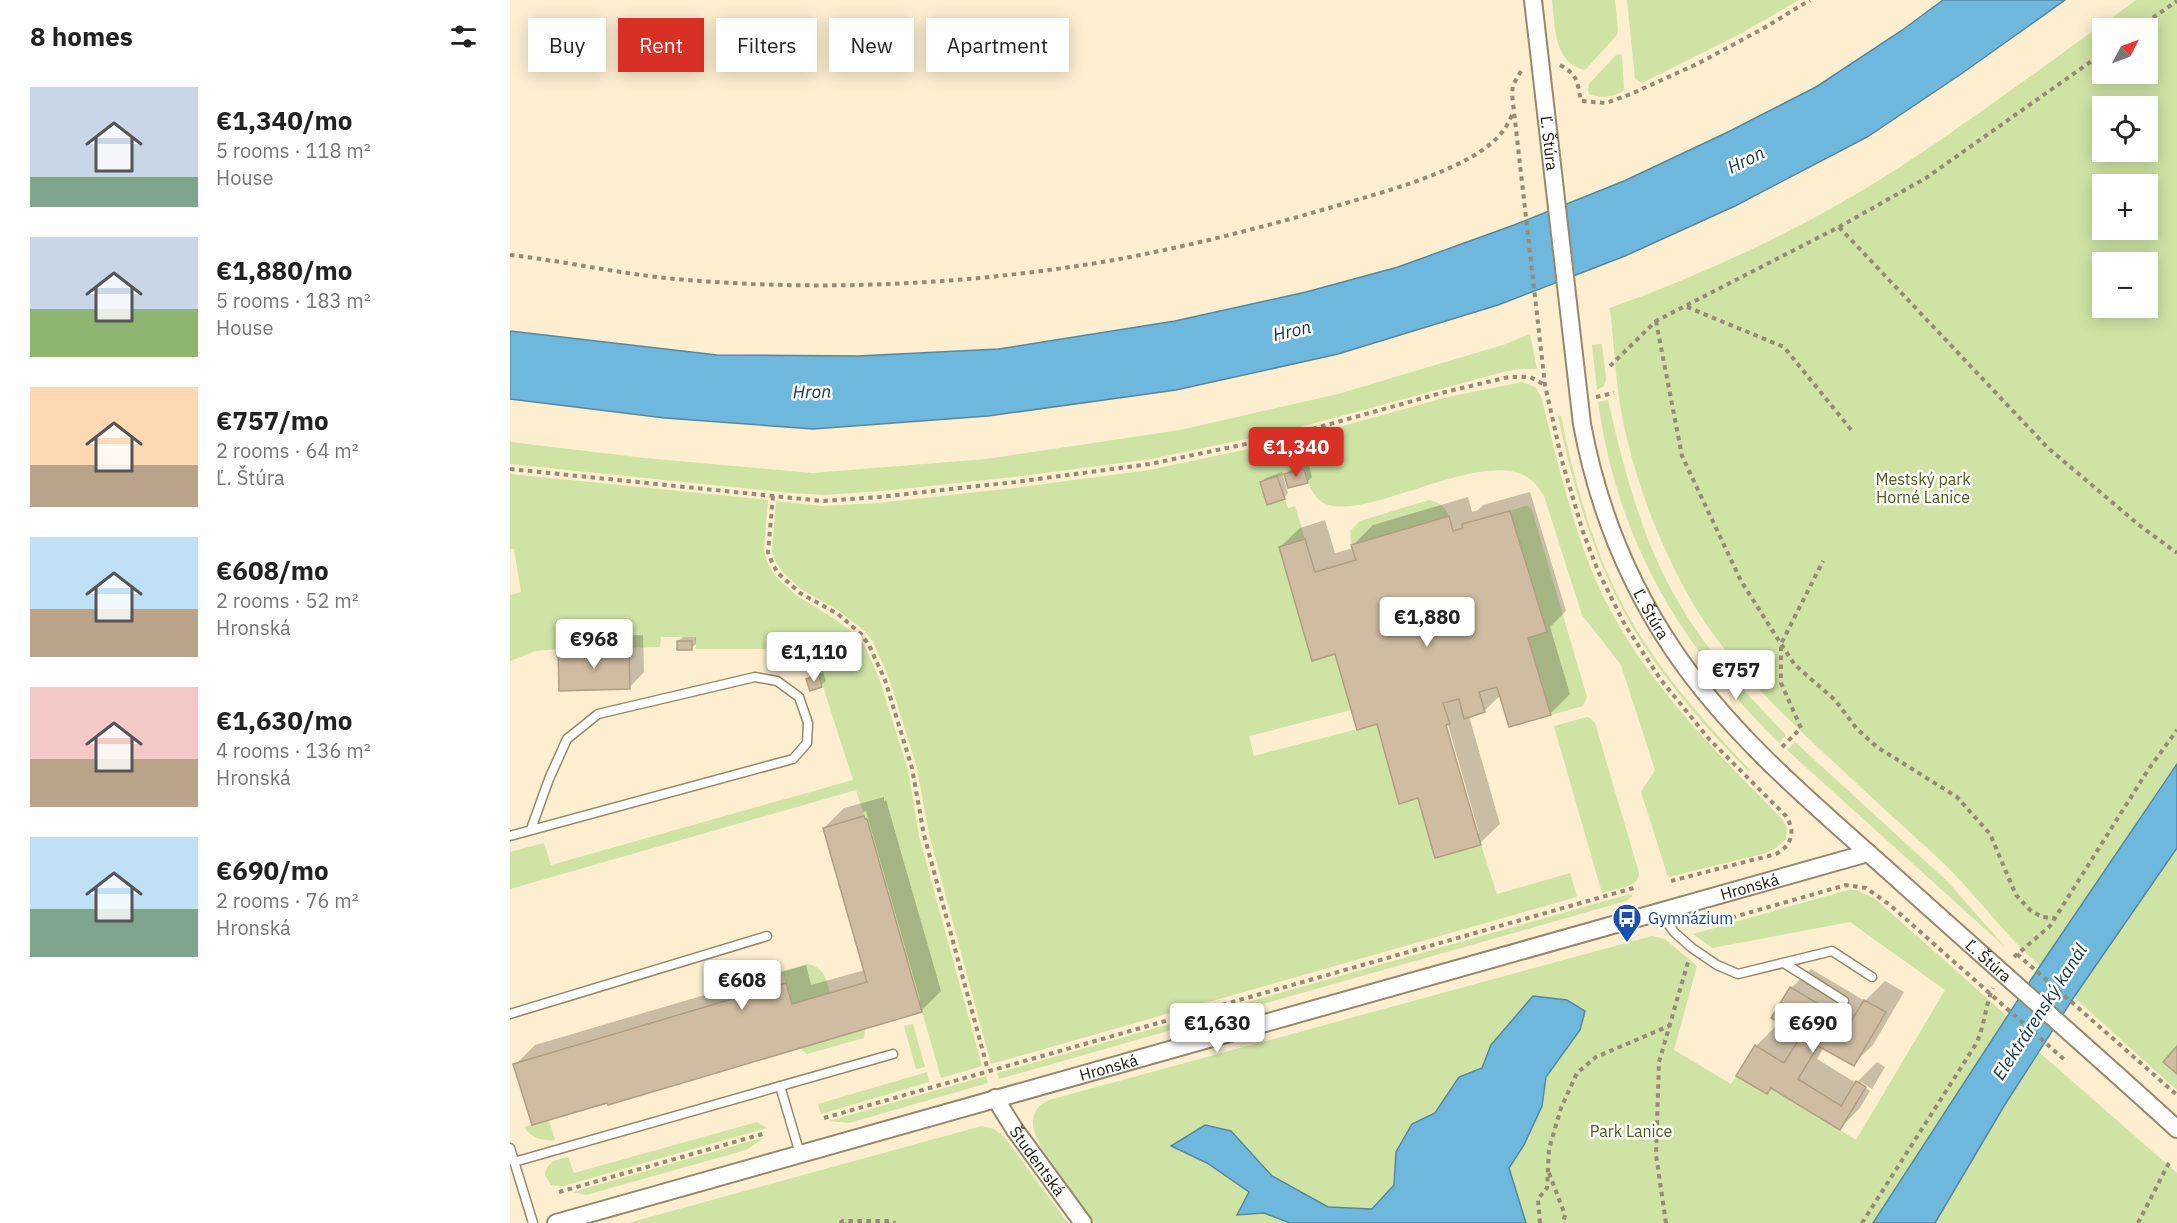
<!DOCTYPE html>
<meta charset="utf-8">
<style>
body{margin:0;font-family:"IBM Plex Sans",sans-serif;background:#f2f2f2;color:#222;height:100vh;display:flex;flex-direction:column;font-size:22px;white-space:nowrap}
*{box-sizing:border-box;margin:0}
p{font-size:20px;color:#767676}
.icon{flex:none;width:33px;height:33px;fill:none;stroke:currentColor;stroke-width:2;stroke-linecap:round;stroke-linejoin:round}
.map{position:relative;flex:1;overflow:hidden}
.drawer{display:flex;flex-direction:column;background:#fff;width:510px}
.drawer>*{flex:none}
.top-card{position:absolute;left:18px;top:18px;width:570px;height:54px;display:flex;gap:12px}
.needle{width:39px;rotate:49deg}
.buttons{position:absolute;left:1582px;top:18px;display:grid;gap:12px}
.buttons a{display:grid;place-items:center;width:66px;height:66px;border-radius:0px;background:#fff;box-shadow:0 3px 15px #0003;font-size:30px}
.price{position:absolute;translate:-50% -51px;padding:0 14px;border-radius:6px;background:#fff;color:#222;font-size:20px;line-height:39px;filter:drop-shadow(0 2px 3px #0008)}
.price::after{content:'';position:absolute;left:50%;top:36px;width:18px;height:14px;margin-left:-9px;background:inherit;clip-path:polygon(0 0,100% 0,50% 100%)}
.price.on{background:#d93025;color:#fff}
ul{padding:0;list-style:none}
li{display:flex;align-items:center;gap:18px;height:150px;padding:0 30px}
li span{display:grid;place-items:center;flex:none;width:168px;height:120px;border-radius:0px;color:#555}
li>.icon{margin-inline-start:auto}
span .icon{width:72px;height:72px;fill:#fffc;stroke-width:1}
li b{font-size:26px}
h2{display:flex;justify-content:space-between;align-items:center;height:72px;padding:0 30px;font-size:26px}
.chip{padding:0 21px;border-radius:0px;background:#fff;box-shadow:0 3px 15px #0003;font-size:21px;line-height:54px}
.chip.on{background:#d93025;color:#fff}
main{display:flex;flex:1;min-height:0}
.map>svg:first-child{display:block}
.green{fill:#cee3a4;fill-rule:evenodd}
.water{fill:#6fb8dd;stroke:#56879e;stroke-width:1.5}
.shadow{fill:#0003;fill-rule:evenodd}
.building{fill:#d0bda1;stroke:#b09e83;stroke-width:1.5}
.lines{fill:none;stroke-linecap:round;stroke-linejoin:round}
.lane-casing{stroke:#96886c;stroke-width:11}
.street-casing{stroke:#96886c;stroke-width:20}
.path{stroke:#958b76;stroke-width:4;stroke-dasharray:4.5 4.5;stroke-linecap:butt}
.lane{stroke:#fff;stroke-width:8}
.street{stroke:#fff;stroke-width:16}
.labels{text-anchor:middle;stroke-width:5;stroke-linejoin:round;paint-order:stroke}
.street-label{font-size:16px;fill:#1b160b;stroke:#fff}
.park-label{font-size:16px;fill:#4b5e18;stroke:#fff}
.transit-label{font-size:16px;fill:#164399;stroke:#fff;text-anchor:start}
.water-label{font-size:18px;font-style:italic;fill:#113343;stroke:#fff}
</style>
<main>
<section class="drawer">
<h2>8 homes<svg class="icon" aria-label="filters" viewBox="0 0 24 24"><path d="M4 7h16M4 17h16"/><circle cx="9" cy="7" r="2"/><circle cx="15" cy="17" r="2"/></svg></h2>
<ul>
<li><span style="background:linear-gradient(#c9d6e8 75%,#7fa58c 0)"><svg class="icon" aria-label="home" viewBox="0 0 24 24"><path d="M3 11l9-7 9 7M6 9v11h12V9"/></svg></span><div><b>€1,340/mo</b><p>5 rooms · 118 m²</p><p>House</p></div></li>
<li><span style="background:linear-gradient(#c9d6e8 60%,#8fb573 0)"><svg class="icon" aria-label="home" viewBox="0 0 24 24"><path d="M3 11l9-7 9 7M6 9v11h12V9"/></svg></span><div><b>€1,880/mo</b><p>5 rooms · 183 m²</p><p>House</p></div></li>
<li><span style="background:linear-gradient(#ffd9b3 65%,#b9a48a 0)"><svg class="icon" aria-label="home" viewBox="0 0 24 24"><path d="M3 11l9-7 9 7M6 9v11h12V9"/></svg></span><div><b>€757/mo</b><p>2 rooms · 64 m²</p><p>Ľ. Štúra</p></div></li>
<li><span style="background:linear-gradient(#bfe0f5 60%,#b9a48a 0)"><svg class="icon" aria-label="home" viewBox="0 0 24 24"><path d="M3 11l9-7 9 7M6 9v11h12V9"/></svg></span><div><b>€608/mo</b><p>2 rooms · 52 m²</p><p>Hronská</p></div></li>
<li><span style="background:linear-gradient(#f6c9c9 60%,#b9a48a 0)"><svg class="icon" aria-label="home" viewBox="0 0 24 24"><path d="M3 11l9-7 9 7M6 9v11h12V9"/></svg></span><div><b>€1,630/mo</b><p>4 rooms · 136 m²</p><p>Hronská</p></div></li>
<li><span style="background:linear-gradient(#bfe0f5 60%,#7fa58c 0)"><svg class="icon" aria-label="home" viewBox="0 0 24 24"><path d="M3 11l9-7 9 7M6 9v11h12V9"/></svg></span><div><b>€690/mo</b><p>2 rooms · 76 m²</p><p>Hronská</p></div></li>
</ul>
</section>
<div class="map">
<svg width="1667" height="1223" viewBox="0 0 1667 1223">
<rect width="100%" height="100%" fill="#fceecf"/>
<g class="green">
<path d="M1042 0H1105L1108 30 1107 35 1075 70C1043 63 1045 25 1042 0Z"/>
<polygon points="1117,0 1289,0 1230,34 1132,83 1125,79"/>
<path d="M1626 0H1667V764L1530 966C1492 933 1464 891 1427 857 1394 827 1360 796 1327 765 1272 714 1215 661 1178 595 1151 546 1130 493 1117 439 1106 397 1105 352 1100 308 1198 273 1305 223 1393 165 1472 113 1549 55 1626 0ZM1593 28H1638V74H1593ZM1593 106H1638V152H1593ZM1593 184H1638V230H1593ZM1593 262H1638V308H1593Z"/>
<path d="M1107 54 1112 55 1114 90C1105 97 1090 99 1079 94L1078 90 1079 84Z"/>
<polygon points="1020,334 1027,369 1010,369 997,371 783,429 641,459 504,477 372,491 314,495 281,493 0,464 0,442 135,458 303,473 476,459 670,430 828,394 996,344"/>
<polygon points="1092,344 1096,379 1094,386 1087,390 1082,345"/>
<path d="M1013 382 1025 387 1031 396C1048 463 1063 533 1093 596 1136 683 1204 750 1272 819L1277 828 1276 839 1266 848 1256 853 1158 877 1131 792 1145 770 1111 665 1072 615 1034 496C1029 488 1024 480 1015 476 964 448 839 533 807 498 800 490 798 479 795 468L750 482 757 505 775 499 778 508 785 506 795 539 769 547 802 661 825 654 841 710 739 736 744 756 867 724 889 803 908 798 925 858 971 845 987 894 1060 873 1067 897 481 1064 419 834 407 768 379 678 363 642 355 631 329 611 291 589 272 571 266 562 262 552 266 501 312 506 368 503 504 488 639 470 786 439 938 397Z"/>
<path d="M1098 400C1114 470 1132 541 1169 603 1197 652 1237 694 1276 735L1269 743C1169 644 1108 542 1088 402Z"/>
<path d="M1048 416H1051C1067 495 1090 575 1135 643 1165 689 1203 731 1240 770L1239 772C1201 733 1164 692 1134 646 1089 577 1065 496 1048 416Z"/>
<polygon points="0,474 258,500 254,552 259,566 266,577 287,596 325,619 348,637 355,646 370,681 398,770 409,836 472,1066 431,1078 357,819 355,819 346,790 0,889 0,852 34,843 41,865 343,780 301,649 186,649 185,637 151,637 150,647 48,649 25,651 0,661 0,595 11,592 4,549 0,549"/>
<path d="M919 500C929 502 935 506 939 516L841 545 840 531 850 521Z"/>
<polygon points="1015,506 1018,506 1022,510 1077,697 1073,706 1041,715 1018,638 1037,632 1000,511"/>
<path d="M1077 717 1080 718 1085 723 1129 873C1129 888 1104 889 1092 893L1044 726Z"/>
<polygon points="1285,742 1438,882 1495,947 1277,750"/>
<polygon points="1667,848 1667,1090 1564,997"/>
<path d="M1338 890H1346L1364 898 1497 1016 1363 1223H1016L999 1168 1014 1145 1032 1106 1036 1077 1070 1030 1075 1011 1057 1000 1023 996 981 1045 972 1068 949 1077 925 1113 902 1124 886 1152 884 1185 862 1209 818 1207 762 1176 721 1131 695 1125 662 1146 697 1163 739 1192 727 1215 754 1213 780 1223H585C569 1202 521 1145 523 1121 524 1110 530 1104 539 1100L1142 936 1155 939 1187 966 1164 1050 1221 1084 1226 1076 1257 1094 1261 1088 1346 1140 1435 990 1340 922 1202 948 1183 934Z"/>
<polygon points="1120,894 1123,896 1116,901 489,1079 487,1073"/>
<path d="M297 964C314 967 316 978 320 993L282 1004 272 971Z"/>
<polygon points="403,1024 415,1067 406,1069 394,1026"/>
<polygon points="355,1029 354,1038 297,1054 290,1048"/>
<polygon points="1529,1052 1667,1173 1667,1223 1425,1223 1494,1106"/>
<polygon points="417,1072 419,1082 311,1114 308,1104"/>
<polygon points="476,1076 478,1083 339,1123 319,1121"/>
<path d="M39 1120 45 1140C32 1141 21 1138 14 1127Z"/>
<path d="M247 1122 257 1128 53 1186 41 1185 35 1175C37 1161 46 1160 58 1157L64 1173Z"/>
<polygon points="472,1126 484,1129 495,1138 558,1223 118,1223"/>
<polygon points="255,1137 236,1150 76,1195 63,1192"/>
</g>
<g class="water">
<polygon points="1433,0 1555,0 1451,74 1357,137 1225,206 1115,256 988,305 828,354 666,390 478,416 303,429 155,418 0,399 0,331 207,355 348,356 489,349 665,321 796,292 888,267 1004,225 1114,181 1218,132 1306,87 1391,31"/>
<polygon points="1667,764 1667,848 1564,997 1494,1106 1425,1223 1363,1223 1530,966"/>
<polygon points="1023,996 1057,1000 1075,1011 1070,1030 1036,1077 1032,1106 1014,1145 999,1168 1016,1223 780,1223 754,1213 727,1215 739,1192 697,1163 661,1146 695,1125 721,1131 762,1176 818,1207 862,1209 884,1185 886,1152 902,1124 925,1113 949,1077 972,1068 981,1045"/>
</g>
<g class="shadow">
<polygon points="799,465 802,477 797,482 776,474 780,470"/>
<polygon points="772,472 778,493 774,498 751,482 756,478"/>
<path d="M1020 492 1056 611 1040 627 1060 694 1040 714 991 695 974 711 959 716 990 824 970 843 868 722 826 652 770 547 790 528 815 520 825 553 844 548 843 545 863 525 958 497 962 512 968 510 973 505ZM933 718H936L969 833H966Z"/>
<polygon points="133,635 134,672 120,687 49,652 64,637"/>
<polygon points="173,637 186,637 186,644 181,648 168,641"/>
<polygon points="313,672 316,681 311,685 298,679 302,675"/>
<path d="M374 797V801L376 800 431 991 411 1011 5 1065 25 1045 296 965 301 985 355 970 314 828 334 808ZM356 811 410 1000H407L353 812Z"/>
<polygon points="1301,969 1355,1001 1375,981 1394,992 1363,1045 1343,1064 1314,1047 1307,1059 1346,1083 1367,1062 1375,1067 1362,1089 1351,1082 1351,1085 1360,1091 1350,1108 1330,1128 1262,1087 1257,1092 1246,1046 1266,1026 1290,1041 1293,1035 1281,988"/>
</g>
<g class="building">
<polygon points="794,469 798,483 778,488 774,474"/>
<polygon points="767,476 775,499 757,505 750,482"/>
<polygon points="1000,511 1037,632 1018,638 1041,715 999,727 987,687 969,692 975,712 954,719 949,699 933,703 940,724 936,725 971,845 925,858 908,798 889,804 867,724 847,730 825,654 802,661 769,547 795,539 805,572 846,560 841,545 939,516 943,531 953,528 952,524"/>
<rect x="167" y="641" width="15" height="9"/>
<polygon points="119,649 120,689 49,691 48,651"/>
<polygon points="309,675 312,687 300,691 296,679"/>
<polygon points="354,816 355,819 357,819 412,1012 98,1105 97,1103 22,1125 3,1064 276,983 282,1004 357,982 313,828"/>
<polygon points="1280,987 1340,1023 1354,1000 1376,1012 1344,1066 1308,1046 1288,1079 1331,1106 1346,1081 1356,1087 1330,1130 1261,1088 1257,1094 1226,1076 1245,1045 1274,1063 1291,1036 1261,1018"/>
<polygon points="1667,1046 1667,1074 1653,1062"/>
</g>
<g class="lines">
<g class="lane-casing">
<g id="lane">
<polyline points="0,836 283,759 297,743 298,723 289,697 267,681 245,677 88,714 57,739 39,779 21,829"/>
<polyline points="1150,912 1164,932 1182,948 1207,965 1228,974 1322,951 1362,977"/>
<polyline points="1274,963 1334,1001"/>
<polyline points="0,1014 257,936"/>
<polyline points="270,1086 290,1154"/>
<polyline points="0,1148 23,1223"/>
<polyline points="4,1162 383,1054"/>
</g>
</g>
<g class="street-casing">
<g id="street">
<path id="s1" d="M1023 0 1072 424C1087 505 1118 583 1164 651 1225 741 1312 811 1392 883 1483 965 1576 1046 1667 1129"/>
<path id="s2" d="M485 1098 505 1130 573 1223"/>
<path id="s3" d="M46 1223 1358 853"/>
</g>
</g>
<g class="path">
<polyline points="1628,28 1667,1"/>
<path d="M1050 65C1068 75 1067 81 1071 101L1096 103 1121 94 1189 63 1254 28 1300 0"/>
<path d="M1011 71 1003 85 1002 94 1035 385 1052 461 1073 532 1088 571 1115 625 1151 680 1199 739 1276 816C1286 832 1282 845 1266 854L1157 882"/>
<polyline points="1329,227 1538,448 1629,525 1667,553"/>
<path d="M0 255C55 261 110 274 166 279 311 292 460 285 604 260 681 246 758 226 833 204 876 191 966 168 993 131 997 126 1000 119 1003 113"/>
<polyline points="1177,307 1274,347 1342,431"/>
<polyline points="1146,321 1172,456 1231,581 1271,644 1285,665 1325,700 1347,729 1367,747 1447,797 1480,834 1506,895 1520,910 1532,917 1544,918"/>
<polyline points="1100,366 1146,321 1329,227 1416,178 1593,53"/>
<polyline points="1086,397 1104,393"/>
<polyline points="0,469 312,501 369,497 505,482 640,464 784,434 935,392 999,377 1020,377 1035,385"/>
<polyline points="263,496 258,552 263,565 269,574 290,593 328,614 351,634 359,645 375,680 402,768 414,835 478,1070"/>
<polyline points="1272,747 1291,728 1271,683 1271,644 1313,561"/>
<polyline points="1191,921 1192,926 1336,885 1356,888 1380,905 1556,1061"/>
<polyline points="1507,954 1667,1095"/>
<polyline points="1504,957 1540,926 1638,770 1667,730"/>
<polyline points="314,1118 1127,887"/>
<polyline points="1039,1173 1055,1215 1053,1223"/>
<polyline points="49,1192 256,1133"/>
<polyline points="330,1223 333,1221 381,1221 385,1223"/>
<polyline points="1030,1223 1028,1199 1037,1188 1039,1149 1051,1108 1067,1073 1086,1057 1159,1026"/>
<polyline points="1156,1223 1146,1155 1149,1062 1178,962"/>
<path d="M1352 1223 1466 1044C1475 1025 1475 1006 1483 988"/>
<polyline points="1628,1223 1661,1159"/>
</g>
<use href="#lane" class="lane"/>
<use href="#street" class="street"/>
</g>
<defs>
<g id="bus-pin" transform="scale(1.5)"><path d="M0 17L-7.5 6A9.5 9.5 0 1 1 7.5 6Z" fill="#1a4fb4" stroke="#fff"/><path d="M-5-6H5V4H4V6H2V4H-2V6H-4V4H-5ZM-3.5-4V0h7V-4ZM-3.5 1.2v1.5H-2V1.2ZM2 1.2v1.5H3.5V1.2Z" fill="#fff"/></g>
</defs>
<g fill-rule="evenodd">
<use href="#bus-pin" x="1117" y="918"/>
</g>
<g class="labels">
<g class="street-label">
<text dy="6" stroke="none"><textPath href="#s1" startOffset="144">Ľ. Štúra</textPath></text>
<text dy="6" stroke="none"><textPath href="#s1" startOffset="630">Ľ. Štúra</textPath></text>
<text dy="6" stroke="none"><textPath href="#s3" startOffset="1240">Hronská</textPath></text>
<text dy="6" stroke="none"><textPath href="#s1" startOffset="1116">Ľ. Štúra</textPath></text>
<text dy="6" stroke="none"><textPath href="#s3" startOffset="574">Hronská</textPath></text>
<text dy="6" stroke="none"><textPath href="#s2" startOffset="76">Študentská</textPath></text>
</g>
<g class="park-label">
<text x="1413" y="485">Mestský park<tspan x="1413" dy="18">Horné Lanice</tspan></text>
<text x="1121" y="1137">Park Lanice</text>
</g>
<g class="transit-label">
<text x="1138" y="924">Gymnázium</text>
</g>
<g class="water-label">
<text transform="translate(1236 160) rotate(-26)" y="6">Hron</text>
<text transform="translate(782 331) rotate(-13)" y="6">Hron</text>
<text transform="translate(302 392) rotate(-1)" y="6">Hron</text>
<text transform="translate(1530 1012) rotate(-57)" y="6">Elektrárenský kanál</text>
</g>
</g>
</svg>
<div class="buttons">
<a><svg class="needle" viewBox="-14 -14 28 28"><path d="M0-13l5 13h-10z" fill="#e53935"/><path d="M0 13l5-13h-10z" fill="#767676"/></svg></a>
<a><svg class="icon" aria-label="locate" viewBox="0 0 24 24"><circle cx="12" cy="12" r="6"/><path d="M12 2v4M12 18v4M2 12h4M18 12h4"/></svg></a>
<a>+</a>
<a>−</a>
</div>
<b class="price on" style="left:786px;top:478px">€1,340</b>
<b class="price" style="left:917px;top:648px">€1,880</b>
<b class="price" style="left:84px;top:670px">€968</b>
<b class="price" style="left:304px;top:683px">€1,110</b>
<b class="price" style="left:1226px;top:701px">€757</b>
<b class="price" style="left:232px;top:1011px">€608</b>
<b class="price" style="left:707px;top:1054px">€1,630</b>
<b class="price" style="left:1303px;top:1054px">€690</b>
<div class="top-card">
<a class="chip">Buy</a>
<a class="chip on">Rent</a>
<a class="chip">Filters</a>
<a class="chip">New</a>
<a class="chip">Apartment</a>
</div>
</div>
</main>
